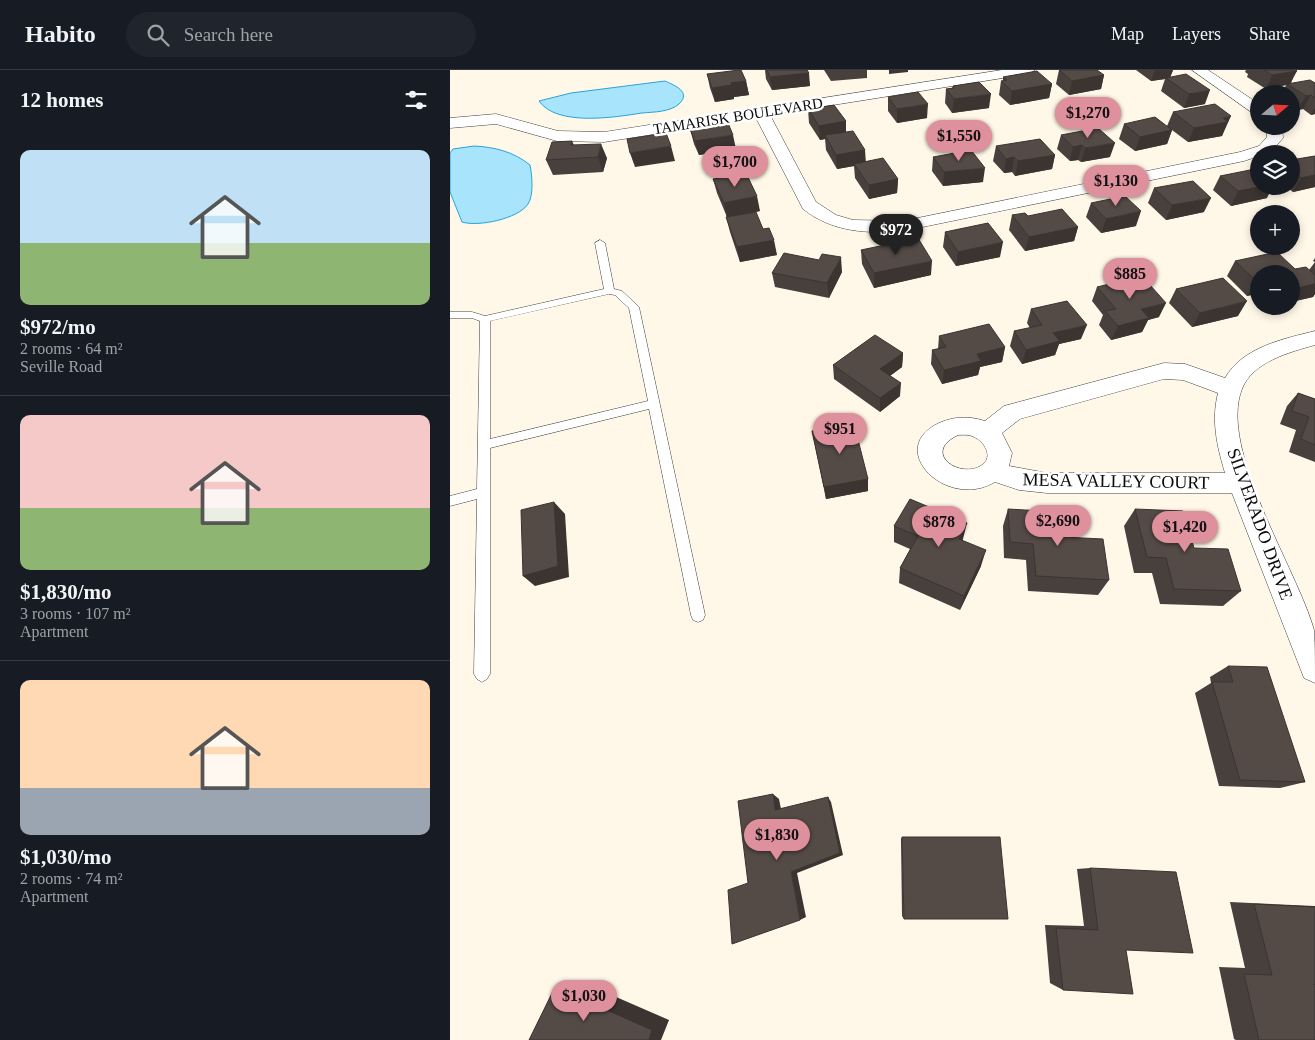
<!DOCTYPE html>
<meta charset="utf-8">
<style>
body{margin:0;font-family:"Times New Roman",serif;background:#20242c;color:#f1f3f6;height:100vh;display:flex;flex-direction:column;font-size:19px;white-space:nowrap}
*{box-sizing:border-box;margin:0}
p{font-size:16px;color:#9ea1a6}
.icon{flex:none;width:28px;height:28px;fill:none;stroke:currentColor;stroke-width:2;stroke-linecap:round;stroke-linejoin:round}
.map{position:relative;flex:1;overflow:hidden}
.details{display:flex;flex-direction:column;background:#171b24;width:450px}
.details>*{flex:none}
.needle{width:32px;rotate:71deg}
.fabs{position:absolute;left:800px;top:15px;display:grid;gap:10px}
.fabs a{display:grid;place-items:center;width:50px;height:50px;border-radius:50%;background:#171b24;box-shadow:0 2px 8px #0003;font-size:25px}
.price{position:absolute;translate:-50% -42px;padding:0 11px;border-radius:18px;background:#de909d;color:#111;font-size:16px;line-height:32px;filter:drop-shadow(0 1px 2px #0008)}
.price::after{content:'';position:absolute;left:50%;top:30px;width:15px;height:11px;margin-left:-8px;background:inherit;clip-path:polygon(0 0,100% 0,50% 100%)}
.price.current{background:#222;color:#fff}
ul{padding:0;list-style:none}
li{display:grid;align-content:center;gap:10px;height:265px;padding:0 20px}
li+li{border-top:1px solid #363941}
li span{display:grid;place-items:center;height:155px;border-radius:10px;color:#555}
li>.icon{margin-inline-start:auto}
span .icon{width:90px;height:90px;fill:#fffc;stroke-width:1}
li b{font-size:21px}
h2{display:flex;justify-content:space-between;align-items:center;height:60px;padding:0 20px;font-size:21px}
header{display:flex;align-items:center;gap:30px;box-sizing:border-box;height:70px;padding:0 25px;background:#171b24;border-bottom:1px solid #363941}
header strong{font-size:24px}
nav{display:flex;gap:28px;margin-inline-start:auto;font-size:18px}
.search{width:350px;height:45px;background:#20242c;display:flex;align-items:center;gap:12px;box-sizing:border-box;padding:0 18px;border-radius:28px;color:#9ea1a6;font-size:19px}
main{display:flex;flex:1;min-height:0}
.map>svg:first-child{display:block}
.water{fill:#a8e4fc;stroke:#28a3d9}
.lines{fill:none;stroke-linecap:round;stroke-linejoin:round}
.service-casing{stroke:#3e3e3e;stroke-width:1}
.minor-casing{stroke:#3e3e3e;stroke-width:1}
.service{fill:#fff;fill-rule:evenodd}
.minor{fill:#fff;fill-rule:evenodd}
.wall{fill:#48403c}
.shaded-wall{fill:#3b3431}
.building{fill:#544a46;stroke:#3b3431}
.labels{text-anchor:middle;stroke-width:5;stroke-linejoin:round;paint-order:stroke}
.far-street-label{font-size:15px;fill:#0b0b0b;stroke:#fff}
.street-label{font-size:18px;fill:#0b0b0b;stroke:#fff}
</style>
<header>
<strong>Habito</strong>
<div class="search"><svg class="icon" aria-label="search" viewBox="0 0 24 24"><circle cx="10" cy="10" r="6"/><path d="M15 15l6 6"/></svg>Search here</div>
<nav><a>Map</a><a>Layers</a><a>Share</a></nav>
</header>
<main>
<section class="details">
<h2>12 homes<svg class="icon" aria-label="filters" viewBox="0 0 24 24"><path d="M4 7h16M4 17h16"/><circle cx="9" cy="7" r="2"/><circle cx="15" cy="17" r="2"/></svg></h2>
<ul>
<li><span style="background:linear-gradient(#bfe0f5 60%,#8fb573 0)"><svg class="icon" aria-label="home" viewBox="0 0 24 24"><path d="M3 11l9-7 9 7M6 9v11h12V9"/></svg></span><div><b>$972/mo</b><p>2 rooms · 64 m²</p><p>Seville Road</p></div></li>
<li><span style="background:linear-gradient(#f6c9c9 60%,#8fb573 0)"><svg class="icon" aria-label="home" viewBox="0 0 24 24"><path d="M3 11l9-7 9 7M6 9v11h12V9"/></svg></span><div><b>$1,830/mo</b><p>3 rooms · 107 m²</p><p>Apartment</p></div></li>
<li><span style="background:linear-gradient(#ffd9b3 70%,#9aa5b1 0)"><svg class="icon" aria-label="home" viewBox="0 0 24 24"><path d="M3 11l9-7 9 7M6 9v11h12V9"/></svg></span><div><b>$1,030/mo</b><p>2 rooms · 74 m²</p><p>Apartment</p></div></li>
</ul>
</section>
<div class="map">
<svg width="865" height="970" viewBox="0 0 865 970">
<rect width="100%" height="100%" fill="#fff8e8"/>
<g class="water">
<path d="M215 11C224 15 242 22 229 34 220 42 204 42 192 43 166 47 107 57 89 31L121 23Z"/>
<path d="M24 76C45 77 64 82 80 95 82 105 84 125 78 134 68 149 28 157 12 152L0 122V83L3 79Z"/>
</g>
<g class="lines">
<g class="service-casing">
<path id="service" d="M150 170 155 173 164 219 172 221 189 237 255 545 253 550 248 552 243 550 241 545 199 339 40 378V604L37 609 32 612 27 609 24 604 27 429 0 436V426L27 419 30 251 22 248H0V242H22L35 246 154 219 145 173ZM159 224 165 225 179 238 198 331 40 369V251Z"/>
</g>
<g class="minor-casing">
<g id="minor">
<path d="M552 0H585L578 4 320 45 366 132 386 145 403 150 453 151 790 82 809 76 817 67 816 56H832L833 68 821 82 809 84V86L794 91 453 161C417 164 382 162 353 139L306 48 154 72 107 71 46 54 0 58V48L46 44 108 61 154 62Z"/>
<polygon points="742,0 758,0 809,34 809,45 804,44"/>
<path d="M865 261V275C840 282 802 292 792 319 768 379 847 499 864 560 865 575 865 597 865 613L854 608 782 423H597L569 420 545 412C497 441 434 379 489 353 505 346 519 346 535 351L554 336 714 293 735 294 775 308C793 277 833 269 865 261ZM714 309 733 310 768 323C761 351 767 376 775 403H597L559 396 562 383 552 363 570 349ZM508 365C513 365 519 364 524 367 534 371 544 387 532 395 511 410 470 383 508 365Z"/>
</g>
</g>
<use href="#service" class="service"/>
<use href="#minor" class="minor"/>
</g>
<g class="wall">
<polygon points="315,0 357,0 360,16 322,20 316,9"/>
<polygon points="374,0 417,0 417,8 381,11"/>
<polygon points="609,0 654,5 651,19 619,25 606,14"/>
<polygon points="686,0 723,0 720,7 755,34 734,38 711,21 715,9 701,11"/>
<polygon points="796,0 846,0 841,13 865,13 865,44 861,45 853,39 848,40 841,36 841,24 832,24 836,15 816,19 797,7 798,4 795,2"/>
<polygon points="257,4 296,11 299,25 284,27 284,29 265,32 260,18"/>
<polygon points="553,7 602,14 599,28 560,35 549,25 551,11 553,11"/>
<polygon points="503,16 539,38 502,43 495,33 496,19 502,18"/>
<polygon points="438,27 477,48 447,53 438,41"/>
<polygon points="358,39 396,51 396,62 415,80 415,92 448,109 447,123 419,129 405,108 404,96 387,99 376,80 375,69 370,70 359,53"/>
<polygon points="723,42 775,60 774,60 772,66 738,72 722,60 717,74 685,81 669,69 674,54 717,56"/>
<polygon points="240,59 286,79 249,85 244,74"/>
<polygon points="611,65 660,87 631,92 628,90 620,91 607,79"/>
<polygon points="122,71 124,75 157,88 153,102 103,105 96,90"/>
<polygon points="546,76 605,85 602,99 565,106 562,102 554,103 543,91"/>
<polygon points="865,86 865,117 843,122 835,116 841,116 841,90"/>
<polygon points="483,87 533,112 493,116 482,101"/>
<polygon points="770,106 817,128 781,136 763,120"/>
<polygon points="263,109 310,141 299,143 313,159 327,185 290,192 280,162 276,147 277,147 267,123"/>
<polygon points="704,118 754,142 716,150 698,133"/>
<polygon points="641,133 686,156 651,163 636,147"/>
<polygon points="562,145 578,146 628,157 624,171 575,181 559,160"/>
<polygon points="495,162 550,187 506,196 493,177"/>
<polygon points="411,180 481,205 424,218 412,194"/>
<polygon points="865,188 865,224 863,227 841,232 841,204 809,204 809,223 797,226 777,206 785,191 845,199 859,200 865,192 863,191"/>
<polygon points="369,190 392,202 379,228 325,217 322,203"/>
<polygon points="647,217 709,247 698,250 692,262 661,270 649,255 653,245 642,231"/>
<polygon points="726,219 788,246 742,257 719,233"/>
<polygon points="581,239 631,269 609,274 605,285 572,294 560,276 564,261 580,258 577,253"/>
<polygon points="489,266 555,277 552,292 530,297 528,305 492,314 481,294 482,280 488,279"/>
<polygon points="453,283 452,297 440,306 450,326 430,342 384,309 383,295"/>
<polygon points="848,323 865,329 865,392 839,382 846,360 830,354 837,336"/>
<polygon points="362,361 418,409 418,421 376,429"/>
<polygon points="558,439 613,467 659,510 648,525 578,521 576,490 554,488 553,456"/>
<polygon points="685,439 744,478 791,521 773,536 710,534 702,503 684,503 674,456"/>
<polygon points="444,456 513,469 512,470 531,496 510,540 449,513 450,498 460,479 444,472"/>
<polygon points="778,596 855,712 830,718 769,716 745,623 761,613 760,607"/>
<polygon points="452,767 454,849 452,846 451,769"/>
<polygon points="640,798 676,880 613,920 600,913 595,855 634,856 627,799"/>
<polygon points="780,832 865,836 865,915 864,914 865,970 786,970 784,969 769,897 795,898"/>
</g>
<g class="shaded-wall">
<polygon points="439,0 458,0 458,2 439,4"/>
<polygon points="705,0 723,0 720,8 716,8 715,9 701,11"/>
<polygon points="847,1 840,14 837,14 836,15 816,19 822,5"/>
<polygon points="359,3 360,16 322,20 320,7"/>
<polygon points="654,5 651,19 619,25 622,11"/>
<polygon points="296,11 299,25 284,27 284,29 265,32 262,18 281,13"/>
<polygon points="602,14 599,28 560,35 562,21"/>
<polygon points="760,20 755,34 734,38 739,24"/>
<polygon points="541,24 539,38 502,43 504,29"/>
<polygon points="861,25 853,39 848,40 856,26"/>
<polygon points="478,34 477,48 447,53 447,39"/>
<polygon points="865,38 865,44 861,45"/>
<polygon points="781,46 772,66 738,72 744,58 773,48"/>
<polygon points="396,51 396,66 375,65 375,69 370,70 369,56"/>
<polygon points="722,60 717,74 685,81 690,67"/>
<polygon points="283,65 286,79 249,85 245,71"/>
<polygon points="665,73 660,87 631,92 635,78"/>
<polygon points="151,74 157,88 153,102 148,87"/>
<polygon points="632,75 628,90 620,91 623,77"/>
<polygon points="221,76 225,91 185,97 180,83"/>
<polygon points="415,80 416,94 404,94 404,96 387,99 386,85"/>
<polygon points="605,85 602,99 565,106 568,91"/>
<polygon points="564,87 562,102 554,103 556,89"/>
<polygon points="535,98 533,112 493,116 494,102"/>
<polygon points="865,105 865,117 843,122 851,108"/>
<polygon points="448,109 447,123 419,129 419,115"/>
<polygon points="813,116 823,116 817,128 781,136 788,121"/>
<polygon points="307,126 310,141 277,148 274,133"/>
<polygon points="761,128 754,142 716,150 722,135"/>
<polygon points="691,141 686,156 651,163 656,149"/>
<polygon points="628,157 624,171 575,181 579,167"/>
<polygon points="324,170 327,185 290,192 287,177"/>
<polygon points="553,172 550,187 506,196 508,182"/>
<polygon points="391,187 392,202 379,228 377,213"/>
<polygon points="482,191 481,205 424,218 424,203"/>
<polygon points="809,210 809,223 797,226 806,211"/>
<polygon points="865,214 865,224 863,227 841,232 841,222 843,219"/>
<polygon points="797,231 788,246 742,257 750,243"/>
<polygon points="716,233 709,247 698,250 692,262 661,270 668,256 691,239"/>
<polygon points="637,255 631,269 609,274 605,285 572,294 576,280 603,263"/>
<polygon points="555,277 552,292 530,297 528,305 492,314 494,300 527,284"/>
<polygon points="453,283 452,297 430,313 430,299"/>
<polygon points="451,313 450,326 430,342 430,328"/>
<polygon points="418,409 418,421 376,429 374,417"/>
<polygon points="104,432 115,444 119,507 85,516 73,506"/>
<polygon points="517,453 513,469 505,485 509,469"/>
<polygon points="536,480 531,496 510,540 514,526"/>
<polygon points="323,724 329,729 332,744 325,740"/>
<polygon points="378,727 381,732 393,785 347,803 356,847 350,850 341,802"/>
<polygon points="127,910 219,950 211,970 199,970 105,917"/>
</g>
<g class="building">
<polygon points="289,0 291,0 296,11 281,13 282,15 262,18 257,4"/>
<polygon points="317,0 357,0 359,3 320,7"/>
<polygon points="609,0 647,0 654,5 622,11"/>
<polygon points="814,0 846,0 847,1 822,5"/>
<polygon points="587,1 602,14 562,21 551,11 557,10 553,7"/>
<polygon points="736,4 760,20 739,24 716,8"/>
<polygon points="860,10 865,13 865,28 861,25 856,26 837,14"/>
<polygon points="529,12 541,24 504,29 496,19 504,18 503,16"/>
<polygon points="468,22 478,34 447,39 438,27"/>
<polygon points="765,34 781,46 773,48 778,52 744,58 723,42"/>
<polygon points="384,35 396,51 369,56 358,39"/>
<polygon points="705,47 722,60 690,67 674,54"/>
<polygon points="278,53 283,65 245,71 240,59"/>
<polygon points="648,58 665,73 635,78 632,75 623,77 611,65"/>
<polygon points="403,61 415,80 386,85 375,65"/>
<polygon points="216,63 221,76 180,83 177,69"/>
<polygon points="590,69 605,85 568,91 564,87 556,89 546,76"/>
<polygon points="122,71 121,75 151,74 148,87 96,90 102,72"/>
<polygon points="521,80 535,98 494,102 483,87"/>
<polygon points="865,86 865,105 851,108 841,100 841,90"/>
<polygon points="433,88 448,109 419,115 404,94"/>
<polygon points="805,99 809,102 809,116 813,116 788,121 770,106"/>
<polygon points="296,103 307,126 274,133 263,109"/>
<polygon points="743,111 761,128 722,135 704,118"/>
<polygon points="675,126 691,141 656,149 641,133"/>
<polygon points="612,139 628,157 579,167 562,145 575,143 578,146"/>
<polygon points="306,142 313,159 319,158 324,170 287,177 276,147"/>
<polygon points="538,153 553,172 508,182 495,162"/>
<polygon points="468,168 482,191 424,203 411,180"/>
<polygon points="827,182 845,199 856,197 865,205 865,214 843,219 841,217 841,204 809,204 809,210 806,211 785,191"/>
<polygon points="334,183 369,190 372,184 391,187 377,213 322,203"/>
<polygon points="692,206 716,233 691,239 699,248 668,256 655,241 666,239 647,217"/>
<polygon points="773,208 797,231 750,243 726,219"/>
<polygon points="617,231 637,255 603,263 610,271 576,280 564,261 592,255 581,239"/>
<polygon points="539,254 555,277 527,284 531,291 494,300 482,280 496,277 489,266"/>
<polygon points="425,265 453,283 430,299 451,313 430,328 383,295"/>
<polygon points="848,323 865,329 865,375 851,369 859,347 842,341"/>
<polygon points="404,354 418,409 374,417 362,361"/>
<polygon points="460,429 517,453 509,469 536,480 514,526 450,498 468,466 444,456"/>
<polygon points="104,432 108,496 73,506 71,440"/>
<polygon points="558,439 610,442 613,467 653,469 659,510 586,506 583,474 560,472"/>
<polygon points="685,439 733,441 744,478 778,479 791,521 724,519 716,488 697,487"/>
<polygon points="778,596 817,597 855,712 790,710 762,612 783,612"/>
<polygon points="323,724 325,740 378,727 390,783 341,802 350,850 282,874 278,820 298,813 288,731"/>
<polygon points="452,767 550,767 558,849 454,849"/>
<polygon points="640,798 726,802 743,883 676,880 683,924 613,920 606,858 648,860"/>
<polygon points="804,834 865,837 865,915 864,914 865,918 865,970 809,970 794,904 822,905"/>
<polygon points="105,917 202,960 199,970 79,970"/>
</g>
<g class="labels">
<g class="far-street-label">
<text transform="translate(288 46) rotate(-9)" y="5">TAMARISK BOULEVARD</text>
</g>
<g class="street-label">
<text transform="translate(666 411) rotate(1)" y="6">MESA VALLEY COURT</text>
<text transform="translate(810 454) rotate(70)" y="6">SILVERADO DRIVE</text>
</g>
</g>
</svg>
<div class="fabs">
<a><svg class="needle" viewBox="-14 -14 28 28"><path d="M0-13l5 13h-10z" fill="#e53935"/><path d="M0 13l5-13h-10z" fill="#9ea1a6"/></svg></a>
<a><svg class="icon" aria-label="layers" viewBox="0 0 24 24"><path d="M12 4l9 5-9 5-9-5zM3 14l9 5 9-5"/></svg></a>
<a>+</a>
<a>−</a>
</div>
<b class="price" style="left:638px;top:69px">$1,270</b>
<b class="price" style="left:509px;top:92px">$1,550</b>
<b class="price" style="left:285px;top:118px">$1,700</b>
<b class="price" style="left:666px;top:137px">$1,130</b>
<b class="price current" style="left:446px;top:186px">$972</b>
<b class="price" style="left:680px;top:230px">$885</b>
<b class="price" style="left:390px;top:385px">$951</b>
<b class="price" style="left:608px;top:477px">$2,690</b>
<b class="price" style="left:489px;top:478px">$878</b>
<b class="price" style="left:735px;top:483px">$1,420</b>
<b class="price" style="left:327px;top:791px">$1,830</b>
<b class="price" style="left:134px;top:952px">$1,030</b>
</div>
</main>
